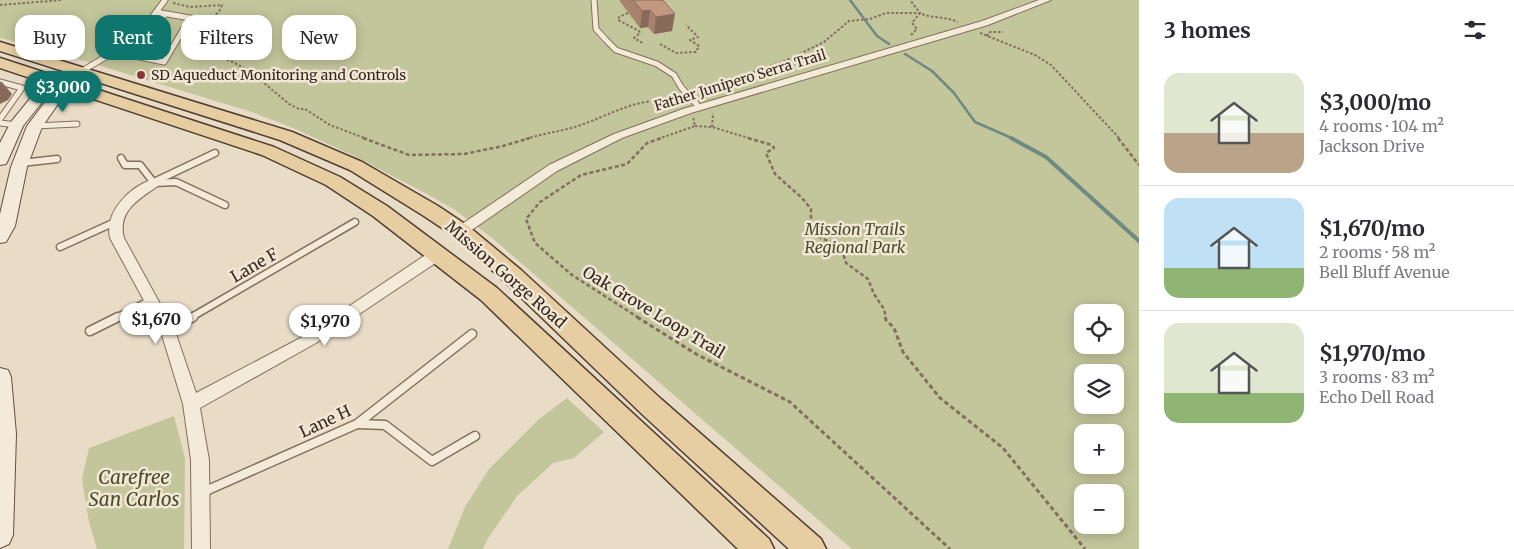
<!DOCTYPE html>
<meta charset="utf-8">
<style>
body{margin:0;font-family:Merriweather,serif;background:#f2f2f3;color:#2b2b33;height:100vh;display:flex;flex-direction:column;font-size:19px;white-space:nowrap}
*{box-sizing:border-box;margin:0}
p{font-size:16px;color:#7c7c81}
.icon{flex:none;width:28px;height:28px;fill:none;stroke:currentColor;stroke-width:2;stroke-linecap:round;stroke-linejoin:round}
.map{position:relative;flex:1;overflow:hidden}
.panel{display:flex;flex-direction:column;background:#fff;width:375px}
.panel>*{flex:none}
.banner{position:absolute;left:15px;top:15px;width:475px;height:45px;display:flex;gap:10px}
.tools{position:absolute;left:1074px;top:304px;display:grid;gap:10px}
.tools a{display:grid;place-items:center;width:50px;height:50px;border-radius:10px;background:#fff;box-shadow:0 2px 12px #0003;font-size:25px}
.price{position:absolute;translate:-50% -42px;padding:0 11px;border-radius:18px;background:#fff;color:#222;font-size:16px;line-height:32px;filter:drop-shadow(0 1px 2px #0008)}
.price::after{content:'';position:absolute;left:50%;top:30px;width:15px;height:11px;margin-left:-8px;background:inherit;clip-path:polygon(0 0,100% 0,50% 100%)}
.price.on{background:#0f766e;color:#fff}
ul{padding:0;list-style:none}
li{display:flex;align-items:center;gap:15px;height:125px;padding:0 25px}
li+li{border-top:1px solid #e1e1e2}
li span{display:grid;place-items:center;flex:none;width:140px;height:100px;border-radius:15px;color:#555}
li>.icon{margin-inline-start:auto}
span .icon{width:60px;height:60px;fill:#fffc;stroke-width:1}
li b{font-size:21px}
h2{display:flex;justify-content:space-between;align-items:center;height:60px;padding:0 25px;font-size:21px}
.chip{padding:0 18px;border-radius:15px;background:#fff;box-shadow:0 2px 12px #0003;font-size:18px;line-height:45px}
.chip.on{background:#0f766e;color:#fff}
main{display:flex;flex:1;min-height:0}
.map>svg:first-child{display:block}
.green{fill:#c3c59b;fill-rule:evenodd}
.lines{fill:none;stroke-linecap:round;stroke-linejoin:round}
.stream-far1{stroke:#6f8a81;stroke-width:2.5}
.stream{stroke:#6f8a81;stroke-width:4}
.service-far2-casing{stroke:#826f5e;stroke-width:7}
.service-far1-casing{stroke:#826f5e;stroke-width:9}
.service-casing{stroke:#826f5e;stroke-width:11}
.minor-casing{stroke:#826f5e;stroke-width:2}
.secondary-casing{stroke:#635041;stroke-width:2}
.primary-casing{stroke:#503e31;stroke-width:3}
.path-far2{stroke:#826f5e;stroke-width:2;stroke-dasharray:2.5 2;stroke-linecap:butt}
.path-far1{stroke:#826f5e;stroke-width:2.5;stroke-dasharray:4 2.5;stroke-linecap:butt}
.path{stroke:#826f5e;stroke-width:3;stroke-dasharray:4.5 3;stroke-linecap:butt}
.service-far2{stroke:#f4ead8;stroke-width:5}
.service-far1{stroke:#f4ead8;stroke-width:6}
.service{stroke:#f4ead8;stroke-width:8}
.minor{fill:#f4ead8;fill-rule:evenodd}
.secondary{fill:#f4ead8;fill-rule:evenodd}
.primary{fill:#e7cda2;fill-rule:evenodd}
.wall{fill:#a7836e}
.shaded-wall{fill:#886a5a}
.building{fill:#c29880;stroke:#886a5a}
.poi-dot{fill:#89353b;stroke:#f1e7d4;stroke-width:2}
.labels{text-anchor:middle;stroke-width:5;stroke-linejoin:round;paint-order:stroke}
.far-poi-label{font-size:14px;fill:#342820;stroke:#f1e7d4;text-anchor:start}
.far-street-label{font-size:14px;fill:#342820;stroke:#f1e7d4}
.park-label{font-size:16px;font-style:italic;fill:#474d29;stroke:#f1e7d4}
.street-label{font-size:16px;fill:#342820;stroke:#f1e7d4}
.near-park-label{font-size:19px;font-style:italic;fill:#474d29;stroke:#f1e7d4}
</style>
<main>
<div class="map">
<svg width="1139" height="549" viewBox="0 0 1139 549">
<rect width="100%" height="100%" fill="#e8dcc6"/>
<g class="green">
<path d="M0 0H1139V549H852L491 237 455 210 427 194 352 155 293 128 252 112 48 50 0 38ZM1082 312H1115V345H1082ZM1082 372H1115V405H1082ZM1082 432H1115V465H1082ZM1082 492H1115V525H1082Z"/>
<polygon points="567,398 604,432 574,458 553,463 517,496 487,540 483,549 448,549 465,507 489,469 538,420"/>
<polygon points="174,416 185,458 184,549 97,549 89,522 82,479 89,448"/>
</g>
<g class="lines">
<g class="stream-far1">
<polyline points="850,0 877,36 889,44"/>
<polyline points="905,54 932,71 954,93 975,122 1014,139"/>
</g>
<polyline class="stream" points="1011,138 1046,157 1139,241"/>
<g class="service-far2-casing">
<g id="service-far2">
<polyline points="594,0 596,29 607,41 616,50 657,64 674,75 681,87 699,107"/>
<polyline points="156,12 190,18 164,62 135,56 165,14"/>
<polyline points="82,71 124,46 148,23 165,0"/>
<polyline points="0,82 22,88 0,119"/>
<polyline points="0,123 16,125"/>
<polyline points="35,126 77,124"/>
</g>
</g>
<g class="service-far1-casing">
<g id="service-far1">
<polyline points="121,158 125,165 140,165 154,183"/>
<polyline points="21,163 57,159"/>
<polyline points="156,181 215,153"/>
<polyline points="154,183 176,182 225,205"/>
<polyline points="60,247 115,222"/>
<polyline points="116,318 151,300"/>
<polyline points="190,318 355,222"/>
</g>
</g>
<g class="service-casing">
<g id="service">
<polyline points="90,331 118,317"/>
<polyline points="168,331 193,317"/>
<polyline points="358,424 385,425 432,461 475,436"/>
<polyline points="201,493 357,424 472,334"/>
</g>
</g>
<g class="minor-casing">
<g id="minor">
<polygon points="1039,0 1051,0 988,25 691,113 622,138 557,171 466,234 456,234 455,231 456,228 549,165 614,134 683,109 982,21"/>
<path d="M154 179 158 180 160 183 158 186C139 199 117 211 124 238L175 331 196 393 306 335 433 250H443L445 254 443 258 316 343 200 408 209 460 210 549H192L191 460 183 404 161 332 110 238C104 212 130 186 154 179Z"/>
</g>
</g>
<g class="secondary-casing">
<g id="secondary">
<polygon points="67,77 74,81 42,127 27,167 15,226 6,242 0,243 0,214 11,167 27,126 52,93 47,96 23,126 8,160 6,164 0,165 0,143 11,122 37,90"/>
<polygon points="0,368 8,370 11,377 16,434 13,535 9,544 0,548"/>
</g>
</g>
<g class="primary-casing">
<g id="primary">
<polygon points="0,42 292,132 362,162 438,206 468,226 521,270 661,399 821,539 826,549 789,549 643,415 505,282 454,236 424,216 350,170 280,140 0,51"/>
<polygon points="0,58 274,147 340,177 387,206 497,288 769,539 774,549 738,549 481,300 373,216 326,185 262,155 0,68"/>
</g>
</g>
<g class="path-far2">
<polyline points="173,3 190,7 222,5 220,10 198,34 199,44 205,52 233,62 251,72 289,104 299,109 305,109 330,125 367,139"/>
<polyline points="0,5 62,0"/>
<polyline points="628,13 619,17 618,20 639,31 640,33 634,38 644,44"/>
<polyline points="980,33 1035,55 1051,65 1120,139"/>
<path d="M911 35 917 29 912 23 920 13C932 19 946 16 958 22"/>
<polyline points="987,36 989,32 1003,32"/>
<polyline points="660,44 676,53 696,52 699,46 690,40 698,37 686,25"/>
<polyline points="701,95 697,87 732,80 787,60 824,42 849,21 870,19 886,13 920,13 910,0"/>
<polyline points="695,126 712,127 752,139"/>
<polyline points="712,127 713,113"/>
<path d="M526 139C541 134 556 132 571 128 610 117 639 93 681 103"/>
<polyline points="658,139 695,126 693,117"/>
</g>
<g class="path-far1">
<polyline points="363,138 409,155 464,154 503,146 530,138"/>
<polyline points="748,138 772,145 774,148 766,153 775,174 802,198 811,209 811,233 834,244 843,253 846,263 868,279 874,294 884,309 886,318"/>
<polyline points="1118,138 1139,165"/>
<polyline points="639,318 572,275 535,243 526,219 540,202 581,175 627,164 647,143 662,138"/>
</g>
<g class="path">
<polyline points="637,317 696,354 790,402 950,549"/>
<polyline points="885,317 886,320 894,328 903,352 940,398 1003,448 1085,549"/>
</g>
<use href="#service-far2" class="service-far2"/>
<use href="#service-far1" class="service-far1"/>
<use href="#service" class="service"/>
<use href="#minor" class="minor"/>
<use href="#secondary" class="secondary"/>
<use href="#primary" class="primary"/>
</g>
<polygon class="wall" points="619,0 663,0 672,31 654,34 648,27 640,28"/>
<g class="shaded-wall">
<polygon points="650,10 648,27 640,28 642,11"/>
<polygon points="675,14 672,31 654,34 656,17"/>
<polygon points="1,81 12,94 8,100 0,104 0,83"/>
</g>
<polygon class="building" points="633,0 663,0 675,14 656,17 650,10 642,11"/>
<circle class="poi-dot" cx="141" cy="75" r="5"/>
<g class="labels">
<g class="far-poi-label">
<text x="151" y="80">SD Aqueduct Monitoring and Controls</text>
</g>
<g class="far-street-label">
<text transform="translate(740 80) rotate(-17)" y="5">Father Junipero Serra Trail</text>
</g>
<g class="park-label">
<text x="855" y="235">Mission Trails<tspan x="855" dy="18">Regional Park</tspan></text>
</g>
<g class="street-label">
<text transform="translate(254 265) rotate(-30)" y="6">Lane F</text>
<text transform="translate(506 274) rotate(41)" y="6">Mission Gorge Road</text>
<text transform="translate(654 312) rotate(31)" y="6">Oak Grove Loop Trail</text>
<text transform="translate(325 421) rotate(-25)" y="6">Lane H</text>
</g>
<g class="near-park-label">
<text x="134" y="484">Carefree<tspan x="134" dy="22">San Carlos</tspan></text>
</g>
</g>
</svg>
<div class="tools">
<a><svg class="icon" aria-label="locate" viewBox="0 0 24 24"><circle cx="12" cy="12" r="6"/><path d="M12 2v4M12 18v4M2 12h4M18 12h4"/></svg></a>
<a><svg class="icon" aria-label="layers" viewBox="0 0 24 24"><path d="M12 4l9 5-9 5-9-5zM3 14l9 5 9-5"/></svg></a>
<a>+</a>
<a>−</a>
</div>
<b class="price on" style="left:63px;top:113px">$3,000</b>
<b class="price" style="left:156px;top:345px">$1,670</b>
<b class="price" style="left:325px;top:347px">$1,970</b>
<div class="banner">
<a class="chip">Buy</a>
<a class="chip on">Rent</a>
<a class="chip">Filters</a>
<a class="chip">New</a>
</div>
</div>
<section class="panel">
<h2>3 homes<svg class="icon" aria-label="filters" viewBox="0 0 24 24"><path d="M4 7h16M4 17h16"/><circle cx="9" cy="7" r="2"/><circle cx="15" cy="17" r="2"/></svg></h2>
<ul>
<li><span style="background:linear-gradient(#dfe7d0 60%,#b9a48a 0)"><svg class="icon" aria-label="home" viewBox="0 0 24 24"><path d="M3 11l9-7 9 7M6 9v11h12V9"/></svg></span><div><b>$3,000/mo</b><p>4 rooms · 104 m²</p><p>Jackson Drive</p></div></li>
<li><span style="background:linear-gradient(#bfe0f5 70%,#8fb573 0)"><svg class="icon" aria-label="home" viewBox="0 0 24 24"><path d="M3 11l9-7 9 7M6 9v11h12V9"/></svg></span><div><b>$1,670/mo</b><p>2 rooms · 58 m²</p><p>Bell Bluff Avenue</p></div></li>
<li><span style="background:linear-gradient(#dfe7d0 70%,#8fb573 0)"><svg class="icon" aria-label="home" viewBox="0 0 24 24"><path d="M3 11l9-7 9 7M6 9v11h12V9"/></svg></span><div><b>$1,970/mo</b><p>3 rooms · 83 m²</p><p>Echo Dell Road</p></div></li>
</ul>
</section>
</main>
